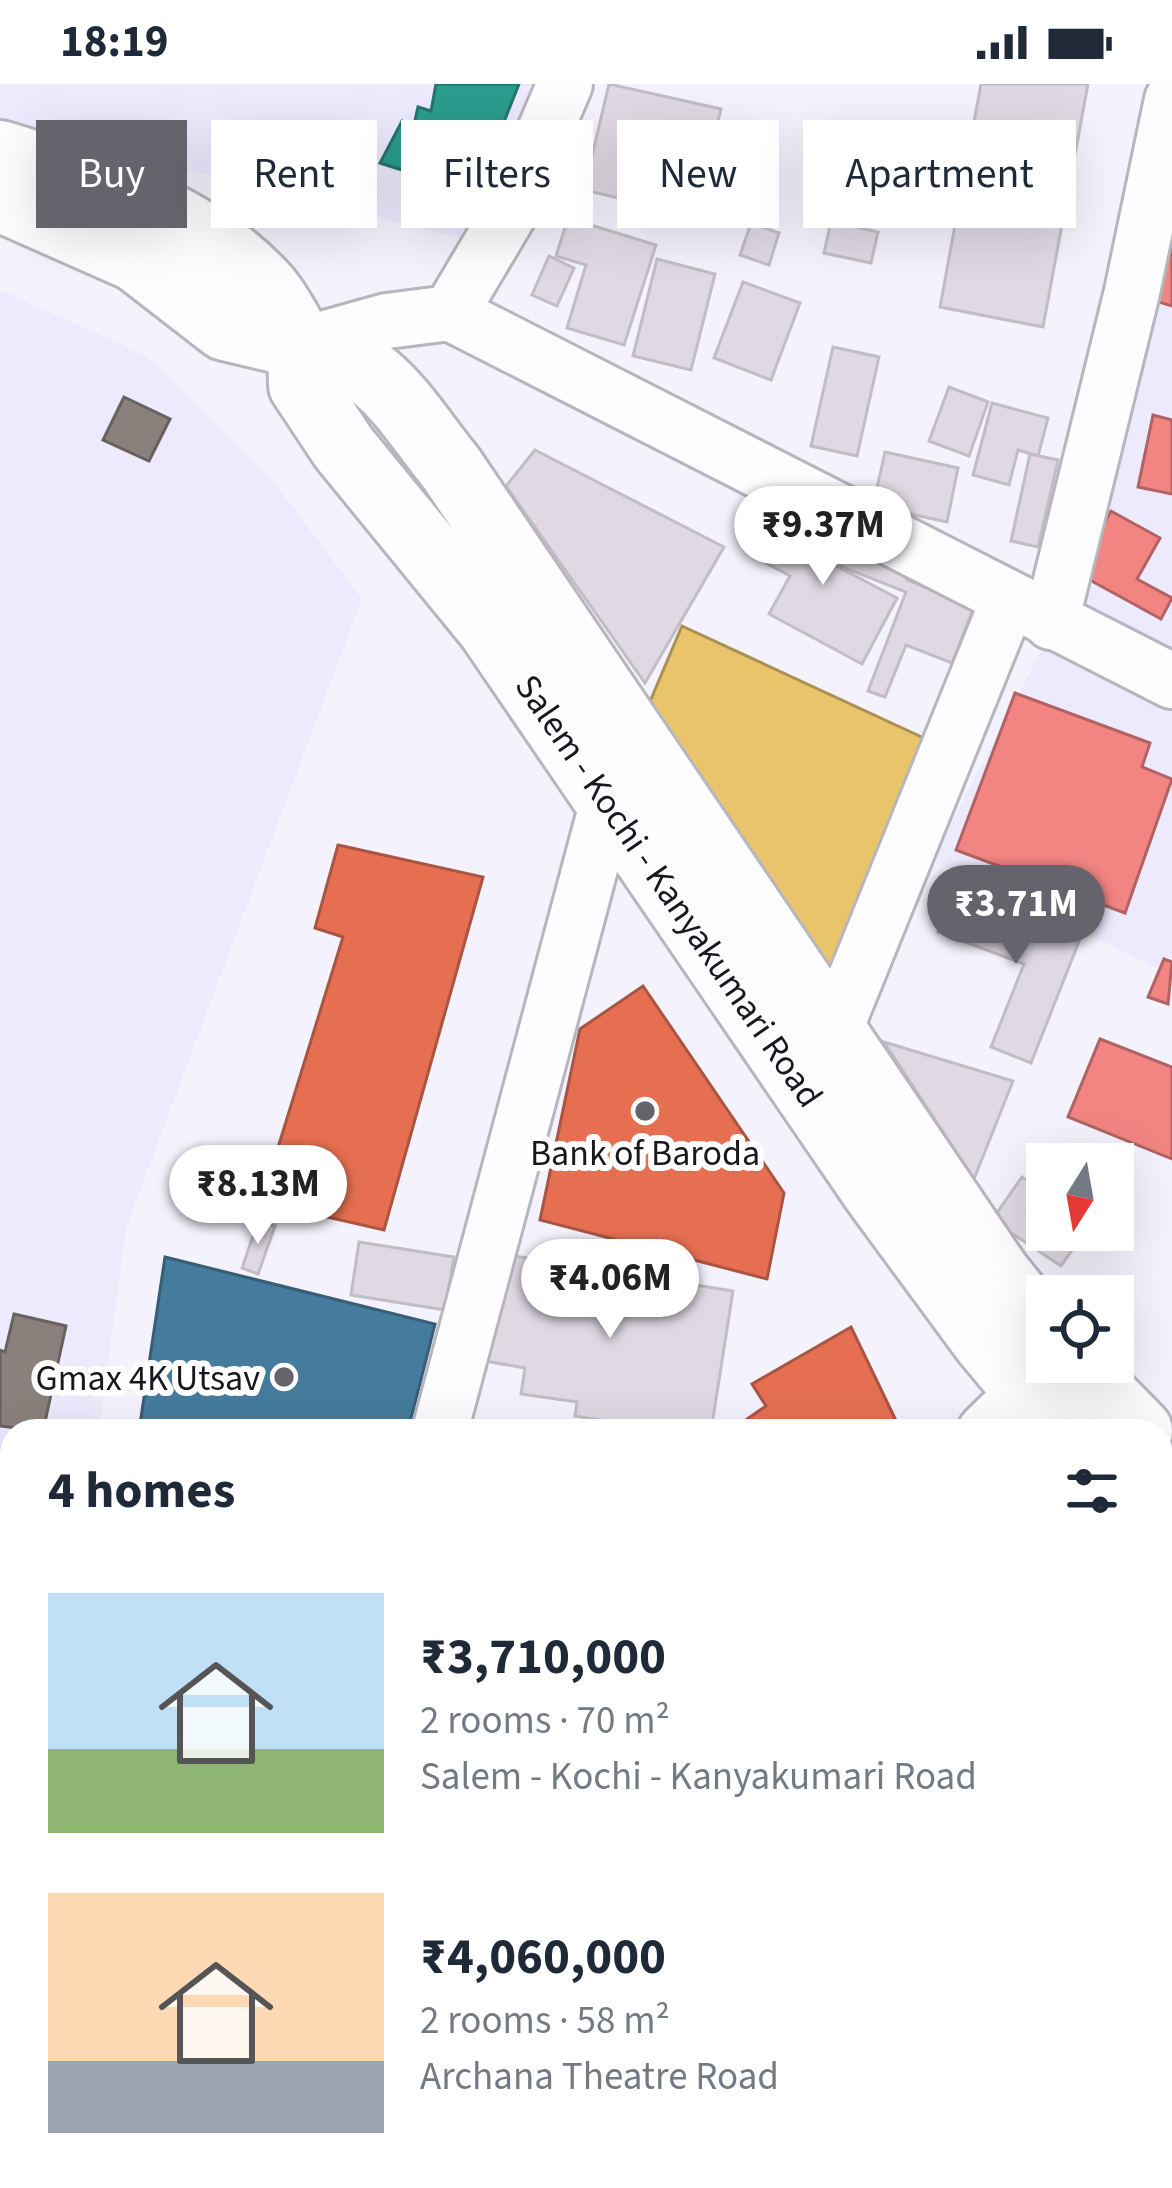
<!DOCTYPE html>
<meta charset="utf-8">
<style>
body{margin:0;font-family:"Source Sans 3",sans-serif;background:#f6f6f7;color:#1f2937;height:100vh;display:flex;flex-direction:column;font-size:45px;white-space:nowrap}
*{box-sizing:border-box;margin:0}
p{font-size:39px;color:#747a83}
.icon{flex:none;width:66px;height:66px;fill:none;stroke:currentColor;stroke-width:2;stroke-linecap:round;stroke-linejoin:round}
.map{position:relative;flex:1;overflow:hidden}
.drawer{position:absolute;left:0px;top:1335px;width:1173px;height:771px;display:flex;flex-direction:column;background:#fff;border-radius:36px 36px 0 0;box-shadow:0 12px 48px #0002}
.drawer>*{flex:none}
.guide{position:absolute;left:36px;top:36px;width:1101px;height:108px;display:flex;gap:24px}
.needle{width:78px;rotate:191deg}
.controls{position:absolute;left:1026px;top:1059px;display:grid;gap:24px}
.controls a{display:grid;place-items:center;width:108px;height:108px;border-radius:0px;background:#fff;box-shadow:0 12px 48px #0002;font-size:60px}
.price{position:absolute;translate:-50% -102px;padding:0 27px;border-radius:42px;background:#fff;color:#222;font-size:39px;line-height:78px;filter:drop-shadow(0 3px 6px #0008)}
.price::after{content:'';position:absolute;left:50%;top:72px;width:36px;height:27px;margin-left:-18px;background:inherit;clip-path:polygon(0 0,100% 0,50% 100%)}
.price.selected{background:#65646c;color:#fff}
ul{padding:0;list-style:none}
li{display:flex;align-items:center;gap:36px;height:300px;padding:0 48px}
li span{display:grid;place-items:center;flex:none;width:336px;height:240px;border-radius:0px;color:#555}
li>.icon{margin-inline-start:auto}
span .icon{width:144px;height:144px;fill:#fffc;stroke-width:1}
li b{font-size:51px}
h2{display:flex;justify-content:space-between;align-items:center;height:144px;padding:0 48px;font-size:51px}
.chip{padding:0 42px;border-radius:0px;background:#fff;box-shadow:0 12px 48px #0002;font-size:42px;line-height:108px}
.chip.selected{background:#65646c;color:#fff}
.status{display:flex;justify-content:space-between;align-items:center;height:84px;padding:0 60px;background:#fff;direction:ltr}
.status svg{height:33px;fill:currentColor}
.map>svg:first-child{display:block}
.built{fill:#eeeafe}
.homes{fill:#e9c46a;stroke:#aa9053;stroke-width:3}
.shops{fill:#e76f51;stroke:#a95542;stroke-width:3}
.schools{fill:#2a9d8f;stroke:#25756d;stroke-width:3}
.health{fill:#f28482;stroke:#b16364;stroke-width:3}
.public{fill:#457b9d;stroke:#385d77;stroke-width:3}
.industry{fill:#8a817c;stroke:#686160;stroke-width:3}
.building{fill:#e0d9e3;stroke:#c1bdc4;stroke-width:3}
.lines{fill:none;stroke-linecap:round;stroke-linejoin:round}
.service-casing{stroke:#b7b5bd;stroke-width:33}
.minor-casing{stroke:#b7b5bd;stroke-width:60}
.primary-casing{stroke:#b7b5bd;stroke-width:72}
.service{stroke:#fdfdff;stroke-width:27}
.minor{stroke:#fdfdff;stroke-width:54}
.primary{stroke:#fdfdff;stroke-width:66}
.poi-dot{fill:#65646c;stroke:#fff;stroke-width:4.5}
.labels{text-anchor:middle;stroke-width:12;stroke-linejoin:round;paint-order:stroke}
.street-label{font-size:36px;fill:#18171e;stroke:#fff}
.poi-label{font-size:36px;fill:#18171e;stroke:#fff}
</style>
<div class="status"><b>18:19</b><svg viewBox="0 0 49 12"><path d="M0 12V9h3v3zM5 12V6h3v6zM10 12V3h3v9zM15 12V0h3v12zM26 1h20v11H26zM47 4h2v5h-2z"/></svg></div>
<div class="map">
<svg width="1172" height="2104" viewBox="0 0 1172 2104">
<rect width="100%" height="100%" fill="#f4f2fc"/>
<g class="built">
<polygon points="0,0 536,0 477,158 0,39"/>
<polygon points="1172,72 1172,891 932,776 1066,519"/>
<polygon points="0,206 147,272 274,398 362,515 126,1144 99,1347 12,1347 12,2094 190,2094 186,2104 0,2104"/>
</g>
<polygon class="homes" points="682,542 928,656 828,914 640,641"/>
<g class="shops">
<polygon points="338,761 483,793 384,1146 231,1111 234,1065 276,1070 343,853 315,844"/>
<polygon points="643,902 784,1109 767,1195 540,1136 580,945"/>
<polygon points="851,1243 901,1347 746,1347 747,1335 766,1322 752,1300"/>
</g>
<polygon class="schools" points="436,0 519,0 492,68 454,55 451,70 487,80 474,109 380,79 402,37 414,41 418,23 431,27"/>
<g class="health">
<polygon points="1172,121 1172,222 1143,213"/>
<polygon points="1153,331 1172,336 1172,410 1138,403"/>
<polygon points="1111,427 1160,454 1137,495 1172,514 1161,535 1077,489"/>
<polygon points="1015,609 1150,659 1142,683 1172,695 1125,829 956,766"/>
<polygon points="1164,875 1172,878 1168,920 1148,913"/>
<polygon points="1100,955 1172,983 1172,1075 1068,1033"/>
</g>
<polygon class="public" points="165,1173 435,1240 408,1347 139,1347"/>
<g class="industry">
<polygon points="124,313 170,335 149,377 103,356"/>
<polygon points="14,1230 66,1242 43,1347 0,1342 0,1266 5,1268"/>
<polygon points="12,1615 12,1789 8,1814 0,1812 0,1637 7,1639"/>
<polygon points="19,2094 73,2094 71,2104 17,2104"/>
<polygon points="75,2094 157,2094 155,2104 73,2104"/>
</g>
<g class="building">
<polygon points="609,0 721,25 711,65 749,74 732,141 584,106"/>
<polygon points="981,0 1088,0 1043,243 940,223"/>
<polygon points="568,134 656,161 624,261 567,244 586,181 556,172"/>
<polygon points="831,137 878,148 871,179 824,169"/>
<polygon points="751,139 779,149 769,181 740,171"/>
<polygon points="549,172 574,184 557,222 532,211"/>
<polygon points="657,175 715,190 691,286 633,272"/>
<polygon points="743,198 800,219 771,296 714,274"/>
<polygon points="833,263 879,273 857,372 811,362"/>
<polygon points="949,303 988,318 969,372 929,357"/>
<polygon points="992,319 1048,334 1038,372 1018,366 1009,401 973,391"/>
<polygon points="535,366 724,463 645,599 506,402"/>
<polygon points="885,368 958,384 947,438 873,422"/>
<polygon points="1030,370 1058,376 1038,463 1011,457"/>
<polygon points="781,423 845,457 833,480 897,514 862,580 769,530 790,492 755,473"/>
<polygon points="850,457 913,481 907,496 974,523 952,579 906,561 885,613 868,607 906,508 840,482"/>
<polygon points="952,808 1080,855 1031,979 991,963 1024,880 938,848"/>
<polygon points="884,958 1013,997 974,1095"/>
<polygon points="1022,1093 1047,1110 1047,1146 1086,1146 1061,1182 992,1136"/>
<polygon points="258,1137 275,1142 258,1190 242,1184"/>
<polygon points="359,1158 454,1173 445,1226 351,1211"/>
<polygon points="496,1169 733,1207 711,1347 670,1347 575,1332 577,1318 521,1310 525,1284 479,1276"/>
<polygon points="1161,1809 1172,1812 1172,1877 1161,1874"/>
<polygon points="1161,1883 1172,1885 1172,1955 1161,1952"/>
<polygon points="1172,2039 1172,2087 1161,2082 1161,2064"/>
<polygon points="460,2094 583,2094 579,2104 484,2104"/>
<polygon points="682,2094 759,2094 754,2104 689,2104 680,2100"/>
<polygon points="978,2094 1067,2094 1065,2104 976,2104"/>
</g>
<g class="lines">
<g class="service-casing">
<g id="service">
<polyline points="1135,2094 1162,2104"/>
<polyline points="868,2104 874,2094"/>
</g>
</g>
<g class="minor-casing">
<g id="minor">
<polyline points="450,229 510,128 565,0"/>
<polyline points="301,261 387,237 450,229 1172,597"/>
<polyline points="1051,538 1132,208 1172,16"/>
<polyline points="833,950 1009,515"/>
<polyline points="440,1347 609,713"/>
<polyline points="985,1347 1027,1306"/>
<polyline points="265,2104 267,2094"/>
</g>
</g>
<g class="primary-casing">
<g id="primary">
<path d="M0 70C93 99 199 130 266 205 280 221 290 243 301 261 381 274 403 325 451 384L997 1190 1047 1252"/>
<path id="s1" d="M0 114 136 174 225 243 301 261 302 301 343 363 490 543 876 1108 985 1256 1061 1347"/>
<polyline points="1071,1278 1139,1347"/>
<polyline points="1161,1436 1172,1445"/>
</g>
</g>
<use href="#service" class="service"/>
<use href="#minor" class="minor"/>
<use href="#primary" class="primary"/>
</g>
<g class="poi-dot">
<circle cx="645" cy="1027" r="12"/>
<circle cx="284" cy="1293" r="12"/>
</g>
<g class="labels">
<g class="street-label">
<text dy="13" stroke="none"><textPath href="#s1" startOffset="1005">Salem - Kochi - Kanyakumari Road</textPath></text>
</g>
<g class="poi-label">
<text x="645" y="1081">Bank of Baroda</text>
<text x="260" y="1306" text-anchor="end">Gmax 4K Utsav</text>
</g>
</g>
</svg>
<div class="controls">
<a><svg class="needle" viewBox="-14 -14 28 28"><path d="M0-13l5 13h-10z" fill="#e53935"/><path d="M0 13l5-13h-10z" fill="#747a83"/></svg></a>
<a><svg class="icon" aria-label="locate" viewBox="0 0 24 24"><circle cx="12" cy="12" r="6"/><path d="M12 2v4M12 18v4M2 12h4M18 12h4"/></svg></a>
</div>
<b class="price" style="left:823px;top:504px">₹9.37M</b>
<b class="price selected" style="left:1016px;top:883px">₹3.71M</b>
<b class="price" style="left:258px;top:1163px">₹8.13M</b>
<b class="price" style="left:610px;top:1257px">₹4.06M</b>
<div class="guide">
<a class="chip selected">Buy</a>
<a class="chip">Rent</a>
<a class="chip">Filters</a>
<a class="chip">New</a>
<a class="chip">Apartment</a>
</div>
<section class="drawer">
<h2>4 homes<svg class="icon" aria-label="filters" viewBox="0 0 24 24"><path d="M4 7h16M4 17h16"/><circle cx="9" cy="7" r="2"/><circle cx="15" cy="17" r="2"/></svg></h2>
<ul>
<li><span style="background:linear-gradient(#bfe0f5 65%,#8fb573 0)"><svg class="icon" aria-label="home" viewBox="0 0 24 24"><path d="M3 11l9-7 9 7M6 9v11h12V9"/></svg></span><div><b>₹3,710,000</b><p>2 rooms · 70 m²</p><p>Salem - Kochi - Kanyakumari Road</p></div></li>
<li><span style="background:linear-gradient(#ffd9b3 70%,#9aa5b1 0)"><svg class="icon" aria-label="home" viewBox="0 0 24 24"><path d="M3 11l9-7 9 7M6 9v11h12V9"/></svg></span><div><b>₹4,060,000</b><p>2 rooms · 58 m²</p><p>Archana Theatre Road</p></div></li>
</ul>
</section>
</div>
